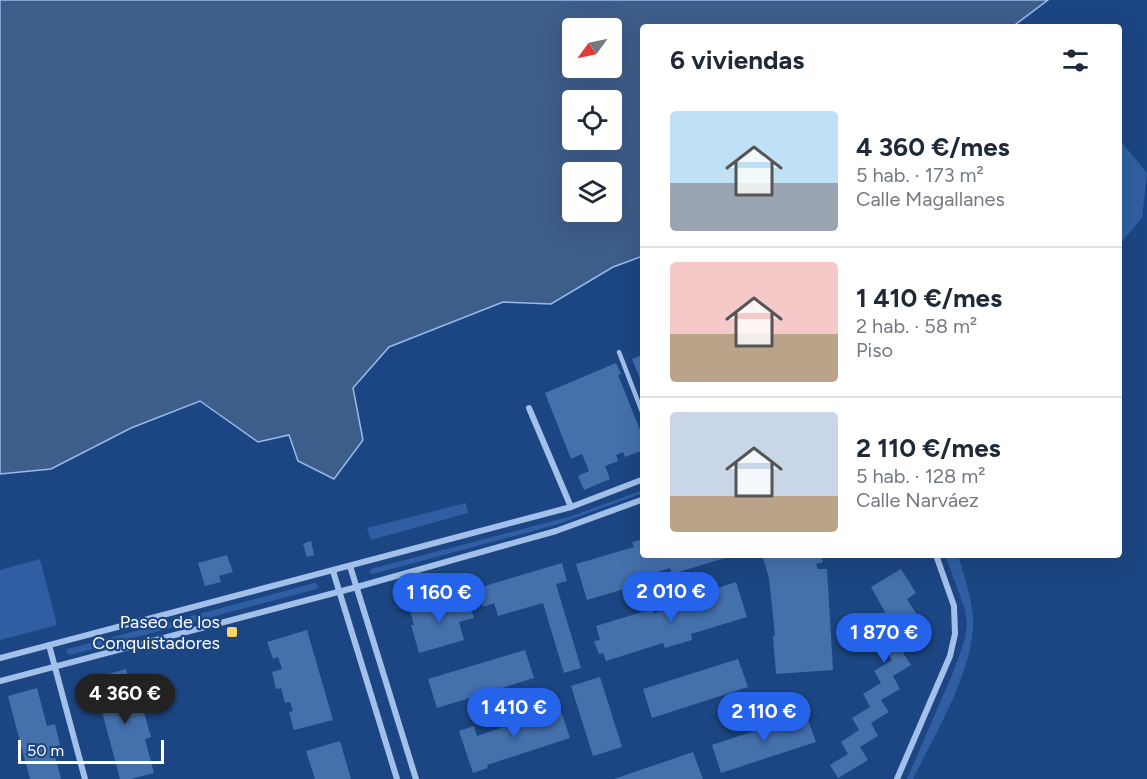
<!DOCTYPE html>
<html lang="es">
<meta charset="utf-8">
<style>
body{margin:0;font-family:Figtree,sans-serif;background:#f2f2f3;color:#1f2937;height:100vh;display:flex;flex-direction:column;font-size:22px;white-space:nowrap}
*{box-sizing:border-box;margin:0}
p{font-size:20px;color:#747a83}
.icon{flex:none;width:33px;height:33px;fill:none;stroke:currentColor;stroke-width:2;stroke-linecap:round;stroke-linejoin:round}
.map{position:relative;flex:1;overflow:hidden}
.sheet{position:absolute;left:640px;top:24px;width:482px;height:534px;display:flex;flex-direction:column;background:#fff;border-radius:6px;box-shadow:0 6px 24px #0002}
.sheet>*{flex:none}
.needle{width:39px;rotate:237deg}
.tools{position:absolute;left:562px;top:18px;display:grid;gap:12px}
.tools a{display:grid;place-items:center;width:60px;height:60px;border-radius:6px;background:#fff;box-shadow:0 6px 24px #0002;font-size:30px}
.scale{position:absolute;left:18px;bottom:15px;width:146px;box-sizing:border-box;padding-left:6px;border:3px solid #fff;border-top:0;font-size:16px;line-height:21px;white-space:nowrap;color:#fff;-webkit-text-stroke:4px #1c4683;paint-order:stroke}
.price{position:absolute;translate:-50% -51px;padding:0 14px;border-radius:21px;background:#2563eb;color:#fff;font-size:20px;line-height:39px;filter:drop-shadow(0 2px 3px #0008)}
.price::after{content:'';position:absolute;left:50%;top:36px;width:18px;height:14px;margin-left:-9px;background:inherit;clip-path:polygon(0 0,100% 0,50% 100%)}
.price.selected{background:#222;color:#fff}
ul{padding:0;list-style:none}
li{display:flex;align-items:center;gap:18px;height:150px;padding:0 30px}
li+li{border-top:2px solid #e0e1e3}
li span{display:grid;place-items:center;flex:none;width:168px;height:120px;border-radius:6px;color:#555}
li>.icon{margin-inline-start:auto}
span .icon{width:72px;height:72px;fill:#fffc;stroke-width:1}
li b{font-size:26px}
h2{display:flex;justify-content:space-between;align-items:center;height:72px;padding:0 30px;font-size:26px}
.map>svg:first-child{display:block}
.green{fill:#2f5fa2}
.water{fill:#3d5d8a;stroke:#95bbec;stroke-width:1.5;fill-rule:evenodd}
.building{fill:#4470ac}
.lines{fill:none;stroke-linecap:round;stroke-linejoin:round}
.service{stroke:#a2c0ea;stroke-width:4.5}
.minor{stroke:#a2c0ea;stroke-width:6}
.poi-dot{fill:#fbd35f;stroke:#1c4683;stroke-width:2}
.labels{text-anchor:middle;stroke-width:4.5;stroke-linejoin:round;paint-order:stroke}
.poi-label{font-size:18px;fill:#fff;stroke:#1c4683;text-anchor:end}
</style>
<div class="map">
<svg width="1147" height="779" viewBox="0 0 1147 779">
<rect width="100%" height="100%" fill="#1c4683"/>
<g class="green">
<polygon points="1119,139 1147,173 1142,218 1119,245"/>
<polygon points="643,490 643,493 555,525 373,574 369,572 371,569 572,516"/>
<polygon points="466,503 468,513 371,540 367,528"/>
<path d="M945 555H958C964 575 971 596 973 617 976 667 935 734 913 779H907L952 675 965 639 967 624 965 609Z"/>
<polygon points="40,559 57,625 0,640 0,570"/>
<polygon points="315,583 319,586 316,589 70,655 66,652 68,649"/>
</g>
<path class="water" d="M0 0H1048L1012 27H644L643 256 613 267 551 304 503 302 389 347 353 388 363 440 334 479 298 461 289 435 258 442 200 401 131 428 51 469 0 474ZM573 28H612V68H573ZM573 100H612V140H573ZM573 172H612V212H573Z"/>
<g class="building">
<polygon points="644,354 644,386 643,386 632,359"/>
<polygon points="616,363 621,374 618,375 644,440 644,450 625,457 623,452 616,455 618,461 605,466 610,479 584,490 578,476 589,471 582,454 571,459 545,393"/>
<polygon points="644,539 644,555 728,555 728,557 672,574 670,568 642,577 644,583 587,600 576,564 634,547 632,542"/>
<polygon points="311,541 314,555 307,557 303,544"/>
<polygon points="227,555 233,572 219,576 221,582 205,586 198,563"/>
<polygon points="762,555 821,555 823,562 816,564 818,569 827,569 833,670 776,674 773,636 775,635 769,578"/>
<polygon points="562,563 567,581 556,584 581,668 564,673 543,603 498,616 494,603 483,607 478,588"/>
<polygon points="901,569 916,593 907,599 922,623 914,628 922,642 903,653 911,665 893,676 900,689 881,700 889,712 871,723 878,736 860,747 868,760 838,778 830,765 848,754 841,742 859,730 852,718 870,707 863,694 881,683 874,671 892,660 884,647 892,641 877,617 885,612 871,587"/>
<polygon points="736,582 747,617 691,634 692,640 665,648 663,643 606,661 603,653 599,654 594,641 600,640 596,626 652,609 654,613 681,605 680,600"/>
<polygon points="468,598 474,618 459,622 464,640 419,653 411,625 414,625 409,607 424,602 426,611"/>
<polygon points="307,630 333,720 294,730 289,712 293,711 290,702 285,703 281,688 276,689 272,672 282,669 278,657 273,659 267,642"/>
<polygon points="525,650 534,678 437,708 428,679"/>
<polygon points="738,659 748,687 652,718 643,689"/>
<polygon points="126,669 135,703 141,702 151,737 145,739 154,773 131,779 120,779 93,678"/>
<polygon points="600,677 622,747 593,756 571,686"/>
<polygon points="37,688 47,726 55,724 60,745 53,747 61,779 30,779 8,696"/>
<polygon points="560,708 570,738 487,765 488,768 473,773 459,731 474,726 477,736"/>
<polygon points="806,714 816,742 721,773 712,745"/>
<polygon points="340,741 351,779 315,779 306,751"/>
<polygon points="693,752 703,779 614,779"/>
</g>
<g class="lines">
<polyline class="service" points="619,352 644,417"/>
<g class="minor">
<polyline points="529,408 571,507"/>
<polyline points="350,566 416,779"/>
<polyline points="333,571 397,779"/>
<polyline points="49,645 85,779"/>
<polyline points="0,658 571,507 644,479"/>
<polyline points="0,681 357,587 556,531 644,499"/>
<polyline points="897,779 950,656 955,634 954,606 936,555"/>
</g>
</g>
<rect class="poi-dot" x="226" y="626" width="12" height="12" rx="3"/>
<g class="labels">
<g class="poi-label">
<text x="220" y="628">Paseo de los<tspan x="220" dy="21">Conquistadores</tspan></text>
</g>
</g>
</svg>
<div class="tools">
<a><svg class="needle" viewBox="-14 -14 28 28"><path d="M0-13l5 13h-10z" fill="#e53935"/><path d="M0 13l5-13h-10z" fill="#747a83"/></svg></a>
<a><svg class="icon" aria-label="locate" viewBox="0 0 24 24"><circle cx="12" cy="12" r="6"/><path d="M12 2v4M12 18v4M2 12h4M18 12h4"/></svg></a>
<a><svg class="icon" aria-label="layers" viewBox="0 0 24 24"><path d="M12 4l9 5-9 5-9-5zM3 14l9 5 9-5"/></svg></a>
</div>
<div class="scale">50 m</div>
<b class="price" style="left:671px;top:623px">2 010 €</b>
<b class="price" style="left:439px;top:624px">1 160 €</b>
<b class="price" style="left:884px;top:664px">1 870 €</b>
<b class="price selected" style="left:125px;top:725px">4 360 €</b>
<b class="price" style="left:514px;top:739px">1 410 €</b>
<b class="price" style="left:764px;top:743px">2 110 €</b>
<section class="sheet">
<h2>6 viviendas<svg class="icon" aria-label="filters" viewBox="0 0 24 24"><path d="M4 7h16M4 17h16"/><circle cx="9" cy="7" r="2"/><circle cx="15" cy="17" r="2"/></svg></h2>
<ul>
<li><span style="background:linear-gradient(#bfe0f5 60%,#9aa5b1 0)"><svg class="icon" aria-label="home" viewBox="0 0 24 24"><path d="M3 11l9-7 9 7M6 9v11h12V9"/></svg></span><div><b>4 360 €/mes</b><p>5 hab. · 173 m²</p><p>Calle Magallanes</p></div></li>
<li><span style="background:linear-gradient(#f6c9c9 60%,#b9a48a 0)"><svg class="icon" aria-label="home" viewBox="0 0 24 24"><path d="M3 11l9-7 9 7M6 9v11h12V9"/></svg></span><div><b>1 410 €/mes</b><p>2 hab. · 58 m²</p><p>Piso</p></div></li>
<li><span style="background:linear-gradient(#c9d6e8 70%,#b9a48a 0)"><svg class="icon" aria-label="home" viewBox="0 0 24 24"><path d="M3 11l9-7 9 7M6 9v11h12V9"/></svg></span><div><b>2 110 €/mes</b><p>5 hab. · 128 m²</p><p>Calle Narváez</p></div></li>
</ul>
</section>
</div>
